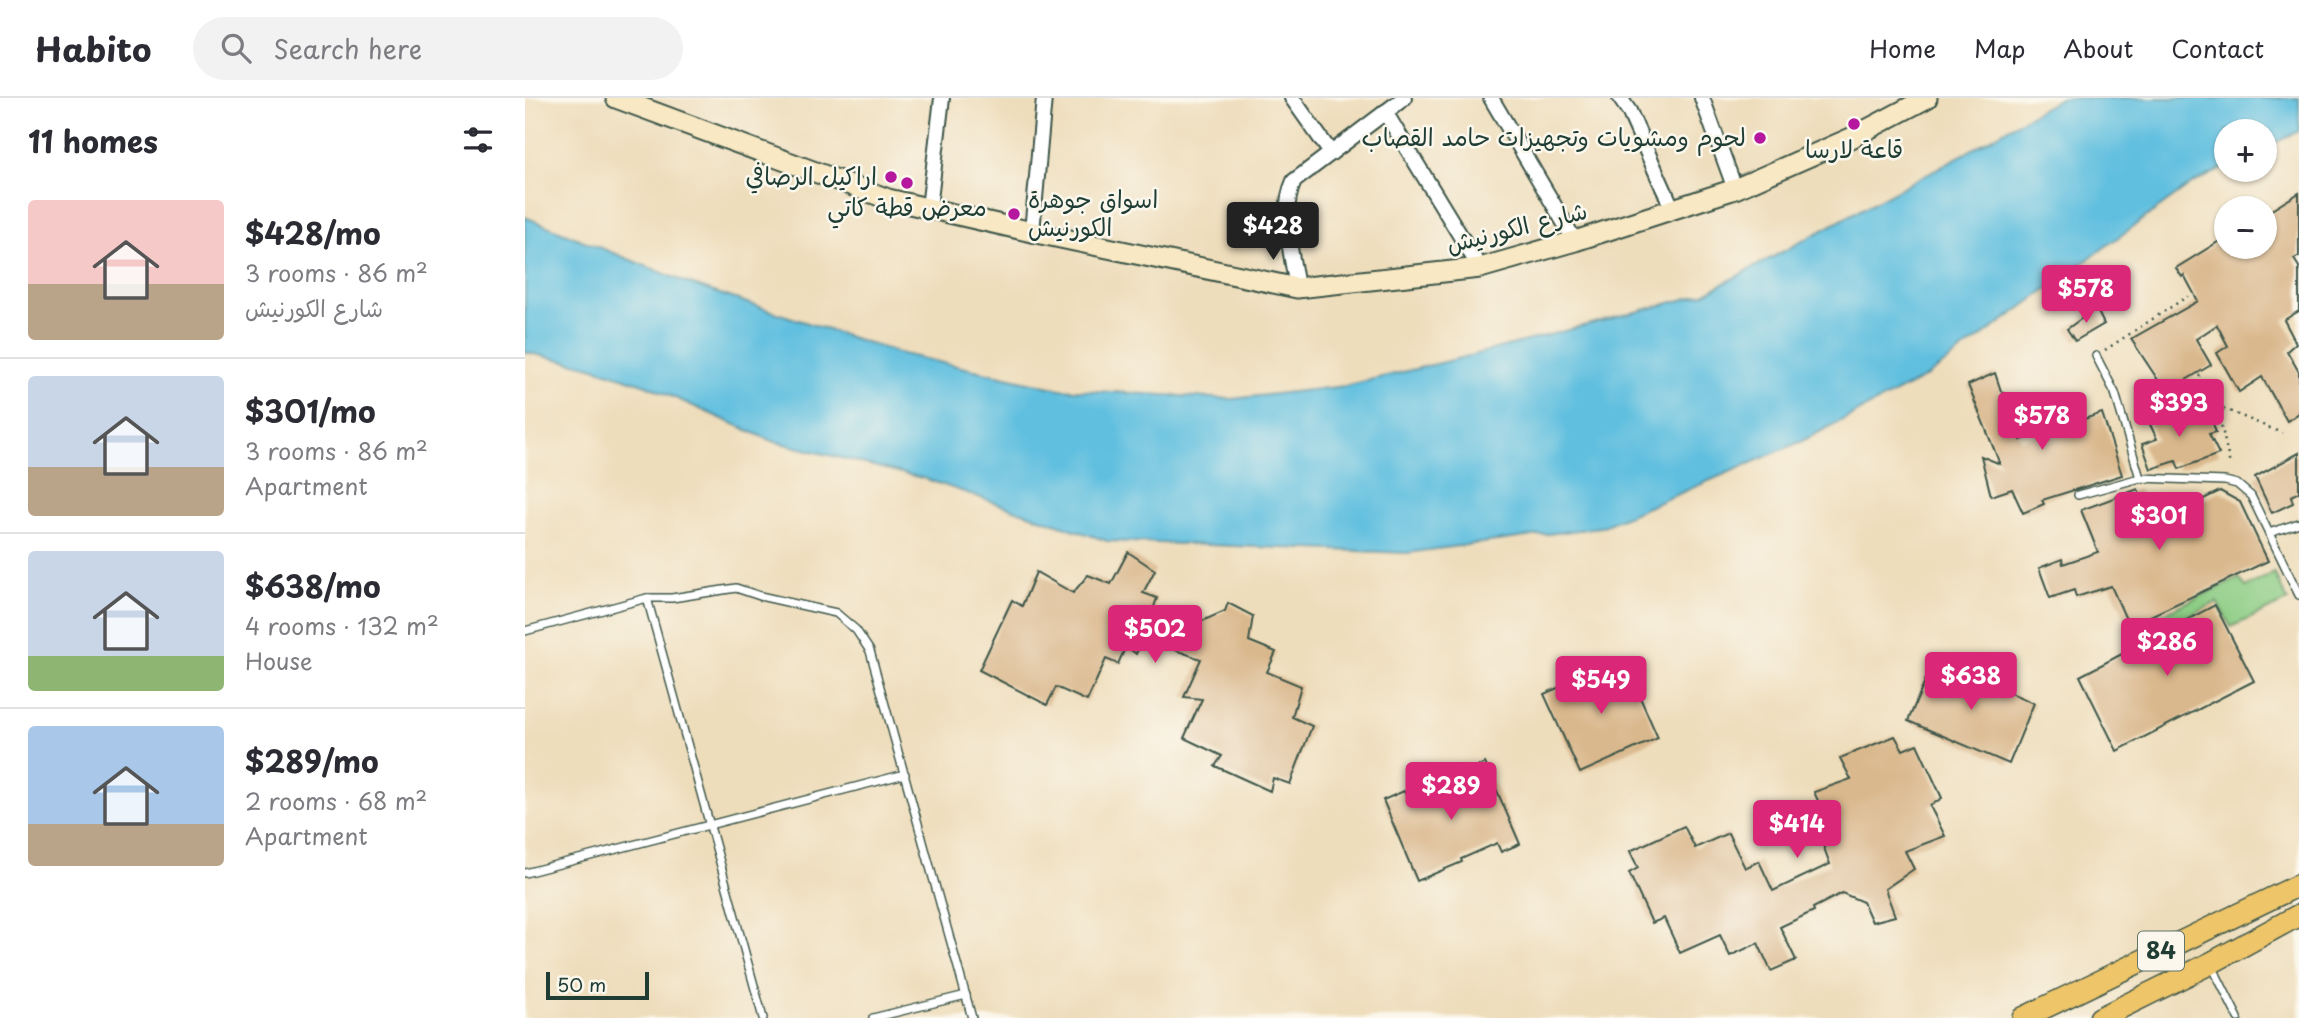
<!DOCTYPE html>
<meta charset="utf-8">
<style>
body{margin:0;font-family:"Playpen Sans","Playpen Sans Arabic",sans-serif;background:#f2f2f3;color:#2b2b33;height:100vh;display:flex;flex-direction:column;font-size:26px;white-space:nowrap}
*{box-sizing:border-box;margin:0}
p{font-size:23px;color:#7c7c81}
.icon{flex:none;width:38px;height:38px;fill:none;stroke:currentColor;stroke-width:2;stroke-linecap:round;stroke-linejoin:round}
.map{position:relative;flex:1;overflow:hidden}
.drawer{display:flex;flex-direction:column;background:#fff;width:525px}
.drawer>*{flex:none}
.tools{position:absolute;left:1689px;top:21px;display:grid;gap:14px}
.tools a{display:grid;place-items:center;width:63px;height:63px;border-radius:50%;background:#fff;box-shadow:0 2px 5px #0004;font-size:35px}
.scale{position:absolute;left:21px;bottom:18px;width:103px;box-sizing:border-box;padding-left:7px;border:4px solid #1f3d34;border-top:0;font-size:19px;line-height:24px;white-space:nowrap;color:#1f3d34;-webkit-text-stroke:5px #fbf7ec;paint-order:stroke}
.price{position:absolute;translate:-50% -60px;padding:0 16px;border-radius:7px;background:#db2777;color:#fff;font-size:23px;line-height:46px;filter:drop-shadow(0 2px 4px #0008)}
.price::after{content:'';position:absolute;left:50%;top:42px;width:21px;height:16px;margin-left:-10px;background:inherit;clip-path:polygon(0 0,100% 0,50% 100%)}
.price.on{background:#222;color:#fff}
ul{padding:0;list-style:none}
li{display:flex;align-items:center;gap:21px;height:175px;padding:0 28px}
li+li{border-top:2px solid #e1e1e2}
li span{display:grid;place-items:center;flex:none;width:196px;height:140px;border-radius:7px;color:#555}
li>.icon{margin-inline-start:auto}
span .icon{width:84px;height:84px;fill:#fffc;stroke-width:1}
li b{font-size:30px}
h2{display:flex;justify-content:space-between;align-items:center;height:84px;padding:0 28px;font-size:30px}
header{display:flex;align-items:center;gap:42px;box-sizing:border-box;height:98px;padding:0 35px;background:#fff;border-bottom:2px solid #e1e1e2}
header strong{font-size:33px}
nav{display:flex;gap:38px;margin-inline-start:auto;font-size:24px}
.search{width:490px;height:63px;background:#f2f2f3;display:flex;align-items:center;gap:18px;box-sizing:border-box;padding:0 24px;border-radius:38px;color:#7c7c81;font-size:26px}
main{display:flex;flex:1;min-height:0}
.map>svg:first-child{display:block}
.green{fill:#8ccc84;stroke:#56845c;stroke-width:2}
.water{fill:#61bfdf;stroke:#407e8a;stroke-width:2}
.building{fill:#dab88d}
.lines{fill:none;stroke-linecap:round;stroke-linejoin:round}
.lane-casing{stroke:#3e5548;stroke-width:10}
.street-casing{stroke:#3e5548;stroke-width:18}
.secondary-casing{stroke:#3e5548;stroke-width:23}
.primary-casing{stroke:#3e5548;stroke-width:24}
.path{stroke:#3e5548;stroke-width:2.5;stroke-dasharray:2 5;stroke-linecap:butt}
.lane{stroke:#fff;stroke-width:7}
.street{stroke:#fff;stroke-width:14}
.secondary{stroke:#f8e8c3;stroke-width:19}
.primary{stroke:#eec569;stroke-width:21}
.poi-dot{fill:#b5179e;stroke:#fbf7ec;stroke-width:2.5}
.labels{text-anchor:middle;stroke-width:5;stroke-linejoin:round;paint-order:stroke}
.shield{fill:#fbf7ec;stroke:#61756b;stroke-width:2}
.shield-label{font-size:23px;font-weight:bold;fill:#1f3d34}
.poi-label{font-size:24px;fill:#1f3d34;stroke:#fbf7ec;text-anchor:end}
.street-label{font-size:24px;fill:#1f3d34;stroke:#fbf7ec}
</style>
<header>
<strong>Habito</strong>
<div class="search"><svg class="icon" aria-label="search" viewBox="0 0 24 24"><circle cx="10" cy="10" r="6"/><path d="M15 15l6 6"/></svg>Search here</div>
<nav><a>Home</a><a>Map</a><a>About</a><a>Contact</a></nav>
</header>
<main>
<section class="drawer">
<h2>11 homes<svg class="icon" aria-label="filters" viewBox="0 0 24 24"><path d="M4 7h16M4 17h16"/><circle cx="9" cy="7" r="2"/><circle cx="15" cy="17" r="2"/></svg></h2>
<ul>
<li><span style="background:linear-gradient(#f6c9c9 60%,#b9a48a 0)"><svg class="icon" aria-label="home" viewBox="0 0 24 24"><path d="M3 11l9-7 9 7M6 9v11h12V9"/></svg></span><div><b>$428/mo</b><p>3 rooms · 86 m²</p><p>شارع الكورنيش</p></div></li>
<li><span style="background:linear-gradient(#c9d6e8 65%,#b9a48a 0)"><svg class="icon" aria-label="home" viewBox="0 0 24 24"><path d="M3 11l9-7 9 7M6 9v11h12V9"/></svg></span><div><b>$301/mo</b><p>3 rooms · 86 m²</p><p>Apartment</p></div></li>
<li><span style="background:linear-gradient(#c9d6e8 75%,#8fb573 0)"><svg class="icon" aria-label="home" viewBox="0 0 24 24"><path d="M3 11l9-7 9 7M6 9v11h12V9"/></svg></span><div><b>$638/mo</b><p>4 rooms · 132 m²</p><p>House</p></div></li>
<li><span style="background:linear-gradient(#a9c7e8 70%,#b9a48a 0)"><svg class="icon" aria-label="home" viewBox="0 0 24 24"><path d="M3 11l9-7 9 7M6 9v11h12V9"/></svg></span><div><b>$289/mo</b><p>2 rooms · 68 m²</p><p>Apartment</p></div></li>
</ul>
</section>
<div class="map">
<svg width="1774" height="920" viewBox="0 0 1774 920">
<rect width="100%" height="100%" fill="#fbf7ec"/>
<filter id="ink" filterUnits="userSpaceOnUse"><feTurbulence type="fractalNoise" baseFrequency=".0143" numOctaves="2"/><feDisplacementMap in="SourceGraphic" scale="14" xChannelSelector="R" yChannelSelector="G"/><feConvolveMatrix kernelMatrix="1 2 1 2 8 2 1 2 1" color-interpolation-filters="sRGB"/></filter>
<filter id="wash" filterUnits="userSpaceOnUse"><feTurbulence type="fractalNoise" baseFrequency=".00686" numOctaves="4" result="noise"/><feDisplacementMap in="SourceGraphic" scale="28" xChannelSelector="R" yChannelSelector="G"/><feGaussianBlur stdDeviation="1.57" result="paint"/><feColorMatrix in="noise" values="0 0 0 0 0 0 0 0 0 0 0 0 0 0 0 0 0 1.4 0 .05"/><feComposite in="paint" operator="in"/></filter>
<g filter="url(#wash)">
<rect width="100%" height="100%" fill="#edb"/>
<polygon class="green" points="1749,475 1763,503 1706,529 1692,504 1615,542 1609,529 1714,480 1721,489"/>
<polygon class="water" points="1535,0 1774,0 1774,33 1740,50 1740,33 1701,33 1701,69 1668,85 1401,279 1275,344 1076,429 882,455 582,443 401,381 247,343 121,287 67,269 0,254 0,119 165,186 373,255 535,291 707,301 820,288 940,259 1179,196 1439,56"/>
<g id="blocks">
<g class="building">
<polygon points="1774,95 1774,158 1769,161 1774,169 1774,213 1759,222 1771,245 1762,253 1774,274 1774,315 1762,323 1737,279 1714,294 1692,255 1703,248 1692,227 1671,241 1686,267 1641,294 1606,241 1673,203 1659,177 1657,179 1651,170 1701,139 1701,149 1740,149 1740,116"/>
<polygon points="1571,210 1579,226 1550,243 1542,231"/>
<polygon points="1470,275 1476,293 1482,297 1481,304 1490,333 1492,332 1496,342 1577,315 1597,377 1517,402 1519,406 1498,415 1487,391 1466,398 1456,358 1475,366 1443,287"/>
<polygon points="1644,308 1649,324 1683,312 1691,334 1684,336 1694,356 1654,371 1651,363 1626,371 1617,346 1632,341 1619,314"/>
<polygon points="1774,355 1774,394 1766,398 1768,405 1747,415 1730,379"/>
<polygon points="1613,391 1621,413 1650,399 1658,411 1695,393 1715,404 1743,463 1604,528 1586,488 1551,499 1549,492 1525,500 1514,470 1537,461 1538,466 1573,454 1556,412"/>
<polygon points="603,454 630,472 618,495 632,500 627,515 651,523 652,521 666,528 700,513 703,505 728,518 724,543 751,554 742,574 776,588 767,619 787,628 765,686 748,680 745,693 690,668 697,658 659,640 677,601 659,599 676,561 633,546 631,552 616,545 611,556 601,548 593,566 581,561 562,603 531,589 522,607 454,572 487,502 497,508 511,474 548,495 563,477 586,486"/>
<polygon points="1690,507 1729,583 1592,653 1555,578"/>
<polygon points="1098,561 1133,640 1055,675 1019,596"/>
<polygon points="1409,562 1509,605 1484,666 1383,623"/>
<polygon points="1370,638 1378,652 1392,646 1417,700 1405,708 1420,738 1380,753 1389,771 1360,791 1370,818 1347,824 1338,804 1317,795 1288,810 1289,813 1255,829 1271,862 1246,873 1233,845 1205,858 1195,837 1155,855 1139,820 1127,825 1104,775 1113,770 1105,753 1159,728 1170,750 1203,735 1220,770 1234,763 1248,793 1305,766 1293,734 1306,731 1289,694 1326,681 1315,660"/>
<polygon points="960,665 995,746 976,754 972,745 936,761 937,764 892,783 858,702 879,693 882,699"/>
</g>
</g>
</g>
<g filter="url(#ink)">
<use href="#blocks" fill-opacity="0" stroke="#3e5548" stroke-width="2"/>
<g class="lines">
<g class="lane-casing">
<g id="lane">
<polyline points="1571,258 1590,295 1615,380"/>
<polyline points="1553,397 1615,380 1700,383 1712,386 1726,398 1774,497"/>
<polyline points="1744,435 1774,425"/>
<polyline points="122,500 238,920"/>
<polyline points="0,533 122,500 147,500 211,490 235,498 311,515 331,532 345,553 447,920"/>
<polyline points="0,775 380,676"/>
<polyline points="1686,866 1713,920"/>
<polyline points="348,920 441,897"/>
</g>
</g>
<g class="street-casing">
<g id="street">
<polyline points="767,0 806,55"/>
<polyline points="966,0 1050,143"/>
<polyline points="1095,0 1104,13 1148,112"/>
<polyline points="1177,0 1210,91"/>
<polyline points="860,14 955,170"/>
<polyline points="404,110 417,0"/>
<polyline points="507,134 519,0"/>
<path d="M772 190C767 155 754 116 769 83L879 0"/>
</g>
</g>
<g class="secondary-casing">
<polyline id="secondary" points="91,0 363,101 507,134 772,190 955,170 1050,143 1210,91 1326,40 1402,0"/>
</g>
<g class="primary-casing">
<g id="primary">
<polyline points="1498,920 1774,787"/>
<polyline points="1575,920 1686,865 1774,817"/>
</g>
</g>
<g class="path">
<polyline points="1580,252 1663,198"/>
<polyline points="1674,277 1692,308 1705,367"/>
<polyline points="1692,308 1757,335"/>
</g>
<use href="#lane" class="lane"/>
<use href="#street" class="street"/>
<use href="#secondary" class="secondary"/>
<use href="#primary" class="primary"/>
</g>
</g>
<g class="poi-dot">
<circle cx="1329" cy="26" r="7"/>
<circle cx="1235" cy="40" r="7"/>
<circle cx="366" cy="79" r="7"/>
<circle cx="382" cy="85" r="7"/>
<circle cx="489" cy="116" r="7"/>
</g>
<g class="labels">
<rect class="shield" x="1613" y="833.5" width="46" height="39" rx="5"/>
<g class="shield-label">
<text x="1636" y="861">84</text>
</g>
<g class="poi-label">
<text x="1221" y="48">لحوم ومشويات وتجهيزات حامد القصاب</text>
<text x="1329" y="60" text-anchor="middle">قاعة لارسا</text>
<text x="352" y="87">اراكيل الرصافي</text>
<text x="503" y="110" text-anchor="start">اسواق جوهرة<tspan x="503" dy="28">الكورنيش</tspan></text>
<text x="382" y="118" text-anchor="middle">معرض قطة كاتي</text>
</g>
<g class="street-label">
<text transform="translate(992 130) rotate(-14)" y="8">شارع الكورنيش</text>
</g>
</g>
</svg>
<div class="tools">
<a>+</a>
<a>−</a>
</div>
<div class="scale">50 m</div>
<b class="price on" style="left:748px;top:164px">$428</b>
<b class="price" style="left:1561px;top:227px">$578</b>
<b class="price" style="left:1654px;top:341px">$393</b>
<b class="price" style="left:1517px;top:354px">$578</b>
<b class="price" style="left:1634px;top:454px">$301</b>
<b class="price" style="left:630px;top:567px">$502</b>
<b class="price" style="left:1642px;top:580px">$286</b>
<b class="price" style="left:1446px;top:614px">$638</b>
<b class="price" style="left:1076px;top:618px">$549</b>
<b class="price" style="left:926px;top:724px">$289</b>
<b class="price" style="left:1272px;top:762px">$414</b>
</div>
</main>
